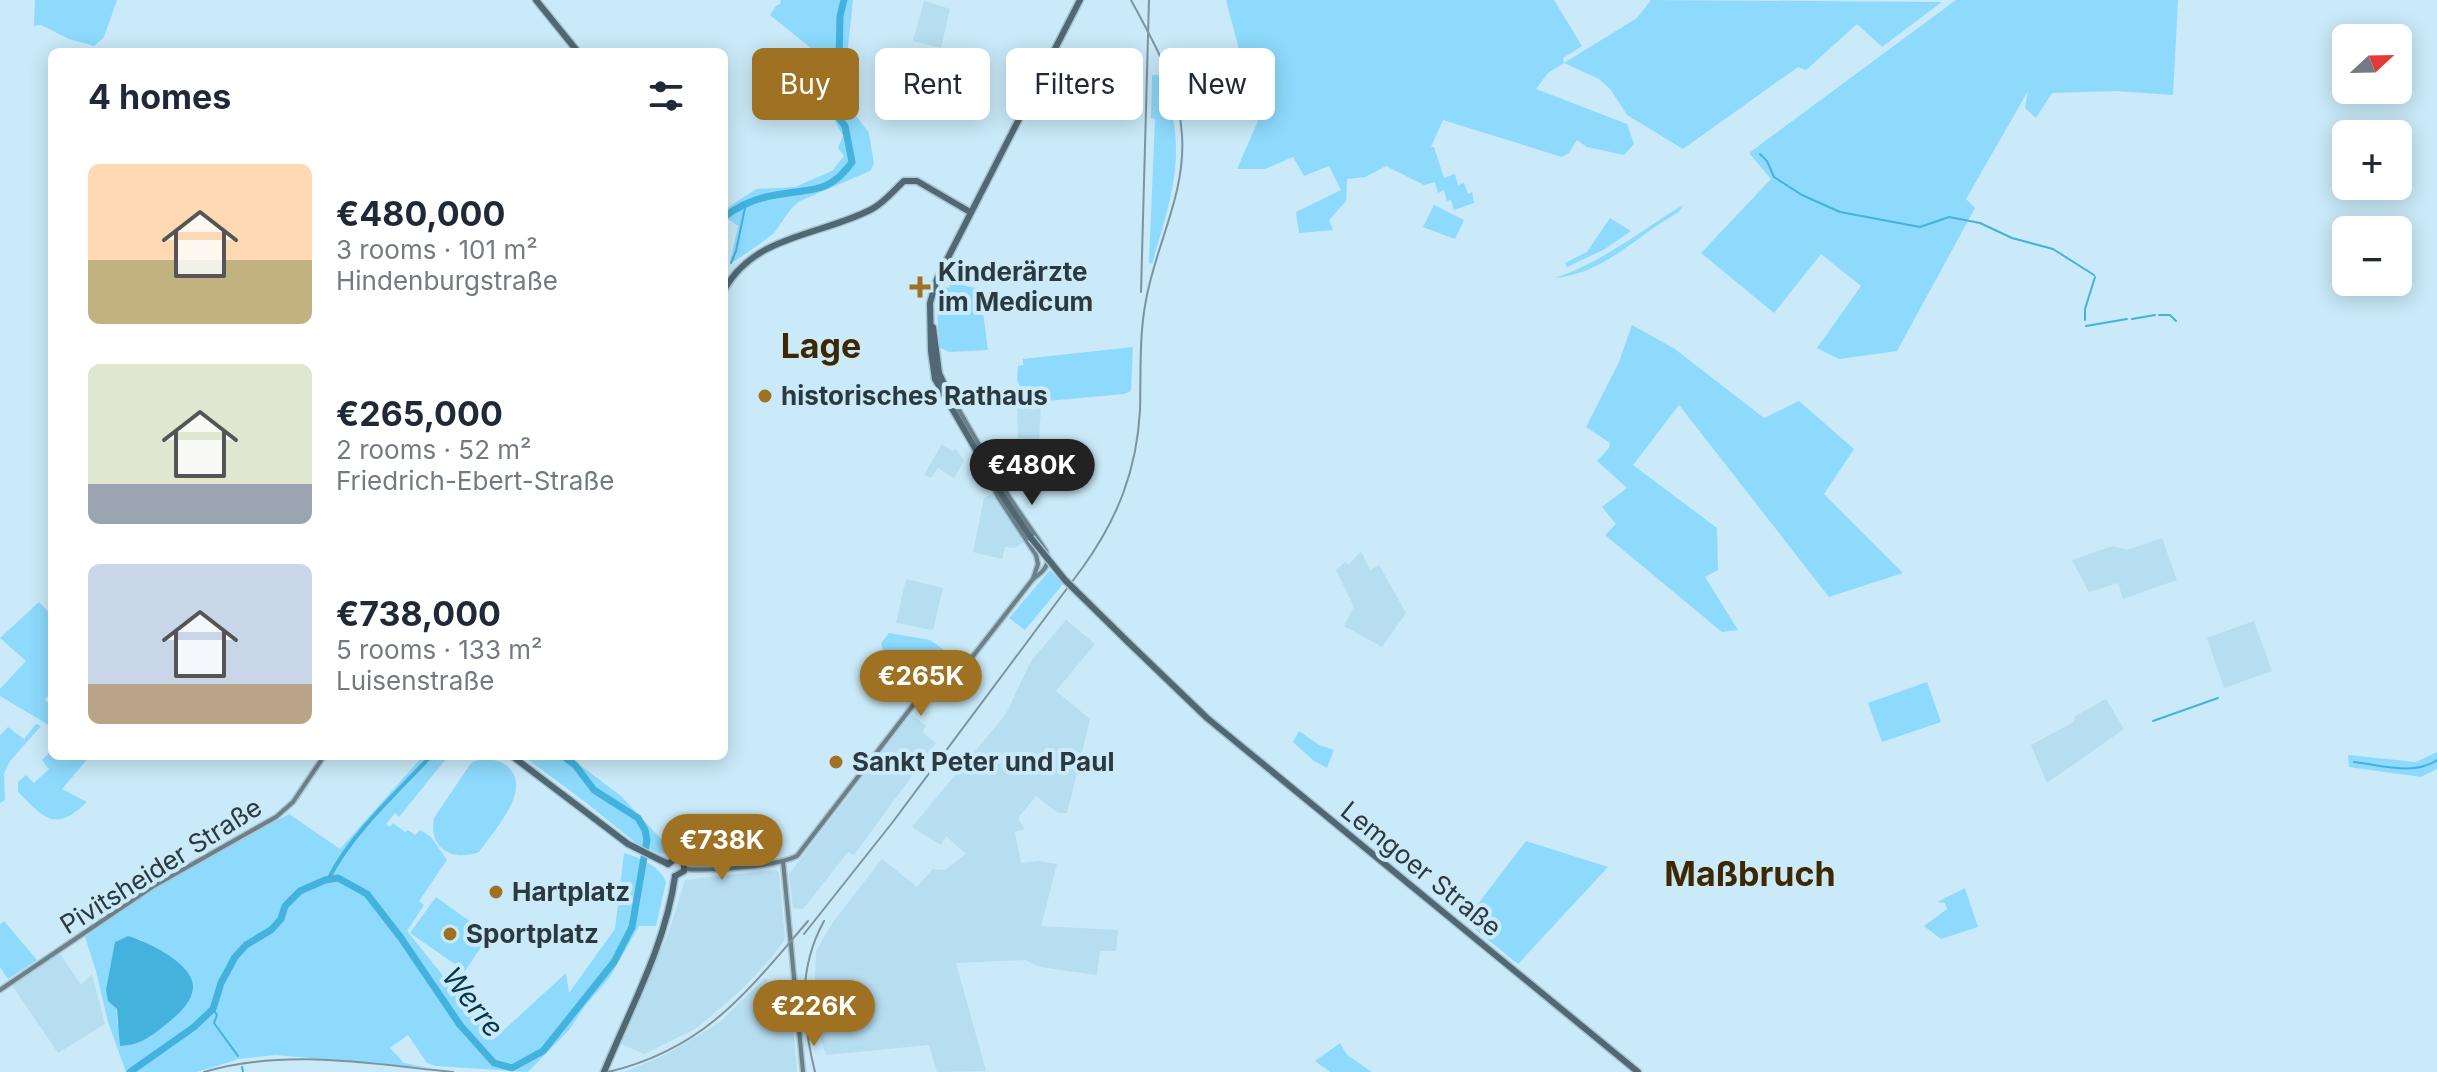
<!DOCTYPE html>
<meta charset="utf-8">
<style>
body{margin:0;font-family:Inter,sans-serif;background:#f6f6f7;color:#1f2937;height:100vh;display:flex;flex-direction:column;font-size:30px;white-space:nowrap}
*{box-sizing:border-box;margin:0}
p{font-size:26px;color:#747a83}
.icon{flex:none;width:44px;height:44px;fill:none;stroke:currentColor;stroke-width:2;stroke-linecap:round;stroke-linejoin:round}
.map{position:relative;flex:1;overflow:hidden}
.details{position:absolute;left:48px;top:48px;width:680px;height:712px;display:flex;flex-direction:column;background:#fff;border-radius:12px;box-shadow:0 4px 20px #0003}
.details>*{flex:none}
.top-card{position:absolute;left:752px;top:48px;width:760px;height:72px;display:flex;gap:16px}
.needle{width:52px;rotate:68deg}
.tools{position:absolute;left:2332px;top:24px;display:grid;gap:16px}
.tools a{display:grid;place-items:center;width:80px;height:80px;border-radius:12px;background:#fff;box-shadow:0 4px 20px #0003;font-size:40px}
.price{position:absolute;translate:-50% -68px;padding:0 18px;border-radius:28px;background:#9e7222;color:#fff;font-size:26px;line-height:52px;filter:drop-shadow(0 2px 4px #0008)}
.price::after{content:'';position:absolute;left:50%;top:48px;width:24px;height:18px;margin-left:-12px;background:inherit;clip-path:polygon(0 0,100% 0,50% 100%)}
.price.selected{background:#222;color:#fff}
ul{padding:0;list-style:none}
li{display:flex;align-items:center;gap:24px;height:200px;padding:0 40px}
li span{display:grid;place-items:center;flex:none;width:224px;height:160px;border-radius:12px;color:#555}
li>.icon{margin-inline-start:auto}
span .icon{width:96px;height:96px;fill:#fffc;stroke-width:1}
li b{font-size:34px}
h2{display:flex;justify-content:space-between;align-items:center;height:96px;padding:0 40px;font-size:34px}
.pill{padding:0 28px;border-radius:12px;background:#fff;box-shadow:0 4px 20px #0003;font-size:28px;line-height:72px}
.pill.selected{background:#9e7222;color:#fff}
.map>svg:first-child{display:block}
.built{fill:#b6ddf0}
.green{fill:#8ddafc;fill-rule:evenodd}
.water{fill:#43b2dd}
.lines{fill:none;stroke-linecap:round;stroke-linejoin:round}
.stream{stroke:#43b2dd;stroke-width:2}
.canal{stroke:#43b2dd;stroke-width:4}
.river{stroke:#43b2dd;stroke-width:7}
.secondary-casing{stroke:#aac7d4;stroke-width:7}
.primary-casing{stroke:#aac7d4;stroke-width:9}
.secondary{stroke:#6c8089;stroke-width:4}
.primary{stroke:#506873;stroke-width:6}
.rail{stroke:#7d949e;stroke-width:2}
.primary-bridge-casing{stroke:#aac7d4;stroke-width:9;stroke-linecap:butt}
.primary-bridge{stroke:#506873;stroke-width:6}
.poi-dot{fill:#9e7222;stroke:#caeaf9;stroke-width:3}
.labels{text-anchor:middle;stroke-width:8;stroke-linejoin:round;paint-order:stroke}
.poi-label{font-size:26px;font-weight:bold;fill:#2c393f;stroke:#caeaf9;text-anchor:start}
.street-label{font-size:26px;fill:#2c393f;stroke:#caeaf9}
.water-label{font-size:28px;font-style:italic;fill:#023547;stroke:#caeaf9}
.district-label{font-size:34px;font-weight:bold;fill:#3d2802;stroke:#caeaf9}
</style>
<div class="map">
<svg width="2437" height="1072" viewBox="0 0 2437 1072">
<rect width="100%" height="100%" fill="#caeaf9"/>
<g class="built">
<polygon points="924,1 950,9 941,48 913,41"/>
<polygon points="1017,404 1025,404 1032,410 1041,408 1039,439 1018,443"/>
<polygon points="942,444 952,451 956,449 964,461 954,478 938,468 931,478 925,475 926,471"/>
<polygon points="992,494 1024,542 1015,548 1005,547 1002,559 973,552 984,498"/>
<polygon points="2162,538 2177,580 2123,599 2118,583 2089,592 2072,560 2113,546 2127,550"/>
<polygon points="1361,551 1370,570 1379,565 1406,613 1382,647 1344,626 1354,607 1336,570 1345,562 1349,564"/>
<polygon points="906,579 943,588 933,630 896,623"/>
<polygon points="1066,620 1095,644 1056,691 1090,719 1079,765 1067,813 1058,813 1036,796 1018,818 1025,829 1015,832 1021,863 1039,861 1057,864 1041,926 1118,930 1116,951 1100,951 1097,975 1040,967 1025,960 956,963 986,1071 937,1072 929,1045 826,1055 820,1038 814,1004 816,951 833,922 882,859 917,887 933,869 945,870 966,854 946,836 941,845 912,827 1006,714 1031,661"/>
<polygon points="2254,621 2272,671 2224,688 2207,638"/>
<polygon points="2106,699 2124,729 2047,783 2031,745 2074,722 2075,716"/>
<polygon points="911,714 926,726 922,732 936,743 854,855 848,852 803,909 793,908 789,874"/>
<polygon points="775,870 779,873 785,939 772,957 741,990 697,1028 644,1054 621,1044 670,928 685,880"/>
<polygon points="59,952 81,985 92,974 105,1024 58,1053 12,985"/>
<polygon points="765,978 791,1006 797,1072 624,1072 665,1055 719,1023"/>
</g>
<g class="green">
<polygon points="35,0 117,0 104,37 94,46 69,39 41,25 34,26"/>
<path d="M781 0H853L845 75V101L869 133 874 164 870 171 800 201C788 209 783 222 774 233 771 236 735 262 730 263L738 226 728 219 724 222V210L756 189 795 187 832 171 844 156 838 148 843 136 820 93 823 58 770 15 776 6 780 4Z"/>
<polygon points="1226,0 1554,0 1582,46 1563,58 1564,63 1637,18 1651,0 1942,2 1882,47 1857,24 1806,70 1798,67 1683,149 1627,115 1611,90 1599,79 1564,63 1548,73 1536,89 1627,124 1634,144 1624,155 1587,147 1577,140 1569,153 1562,157 1443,120 1431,147 1434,147 1444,178 1455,174 1458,185 1464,183 1468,194 1472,192 1474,203 1454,210 1451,200 1447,201 1444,190 1438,193 1435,182 1424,185 1386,166 1365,177 1347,179 1346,201 1329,220 1333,230 1299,233 1296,212 1341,190 1329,166 1304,176 1293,157 1265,169 1237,169 1258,121"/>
<polygon points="1956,0 2178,0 2173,95 2116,91 2052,93 2036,118 2025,108 2028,91 1966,199 1975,208 1897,351 1839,359 1817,348 1861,286 1821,254 1774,313 1701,253 1771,179 1749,153"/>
<path d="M1152 75H1161C1189 151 1173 191 1152 264L1149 263 1155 119 1151 118Z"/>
<polygon points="1434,205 1464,220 1455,239 1423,227"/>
<path d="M1683 205 1679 212C1637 235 1604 274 1554 278 1602 263 1640 231 1683 205Z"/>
<polygon points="1610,218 1631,231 1605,249 1567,267 1565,263 1587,252"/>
<polygon points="950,282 980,289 988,350 949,352 939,347 937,306 943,287 949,288"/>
<polygon points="1632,325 1675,349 1764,418 1799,401 1854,449 1824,494 1903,573 1829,597 1679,405 1633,465 1717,528 1718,570 1705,577 1738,630 1722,632 1605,535 1616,524 1602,507 1627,488 1597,461 1609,448 1610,443 1586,427 1619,362"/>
<polygon points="1133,347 1131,391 1124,394 1036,402 1023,393 1017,380 1018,366 1023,365 1023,359"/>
<polygon points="1050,570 1063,584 1025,630 1009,618"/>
<polygon points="39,602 52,616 52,691 45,700 52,706 52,727 0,696 0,689 26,661 0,638"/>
<polygon points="889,633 930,640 955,658 957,665 923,683 919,682 890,660 884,653 881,643"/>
<polygon points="1927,682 1941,722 1882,742 1868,703"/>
<polygon points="36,724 41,726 10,761 4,774 5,800 0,803 0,735 8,727 24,739"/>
<polygon points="1299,731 1319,745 1334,750 1327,768 1314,761 1293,742"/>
<path d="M52 750V756H90L62 789 87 802C54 834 44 817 18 792V782L26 775 34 783 49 769 42 760Z"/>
<polygon points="2437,752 2437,769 2421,777 2349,767 2348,755 2416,762"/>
<path d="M423 756H452L446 759 399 817 395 813 386 824 390 827 393 823 405 832 408 830 415 835 420 830 431 837 447 860 419 901 424 905 407 931 494 1039 566 973 569 993 615 929 624 853C640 858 660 866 666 882L656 926H639L610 977 585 1006 569 1030 528 1072 436 1066 427 1063 408 1035 390 1048 404 1063 430 1068 275 1055 239 1059 197 1072H126L108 1022 96 971 85 937 154 887 289 814 340 849ZM128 936 142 940 117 1026 115 942Z"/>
<polygon points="523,756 568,756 621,796 662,840 674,845 668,852 660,854 637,844 584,801"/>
<path d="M478 760C491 759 500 759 509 768 532 791 493 831 479 852 452 862 428 848 434 818L471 763Z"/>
<polygon points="1526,841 1608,867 1518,964 1465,921"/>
<polygon points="1965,888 1978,927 1941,939 1924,926 1947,909 1945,903 1937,902"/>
<polygon points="436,897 489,935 465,971 410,933"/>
<polygon points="4,921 37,960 8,979 0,967 0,924"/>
<polygon points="1340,1043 1347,1055 1372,1072 1330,1072 1315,1061"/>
</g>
<path class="water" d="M128 936C146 941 195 964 193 988 191 1005 176 1016 164 1026 149 1038 139 1045 120 1046L117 1009 108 1001 106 990 115 942Z"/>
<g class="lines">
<g class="stream">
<polyline points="1760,154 1767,161 1774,177 1802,195 1840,212 1920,227 1949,217 1980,223 2012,238 2053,249 2094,275"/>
<polyline points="731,263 736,251 746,203"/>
<polyline points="2159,315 2170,315 2176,321"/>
<polyline points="2132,319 2155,315"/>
<polyline points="2085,320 2085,309 2095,277"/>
<polyline points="2086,326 2127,319"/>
<polyline points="2153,721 2218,698"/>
<path d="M2354 762C2381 765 2414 776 2437 760"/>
<polyline points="213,1009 217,1015 214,1023 238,1056"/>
<polyline points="242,1067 243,1072"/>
</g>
<path class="canal" d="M329 878C351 834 397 792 431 756"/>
<g class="river">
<path d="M724 217C740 205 756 198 776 195 810 188 829 195 852 162L845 126 826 101 824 85 839 60 840 16 844 0"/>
<polyline points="130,1072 194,1027 213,1009 221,983 235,957 246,945 271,930 281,919 285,906 300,891 325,880 338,878 367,894 401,938 460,1025 494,1063 512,1068 543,1051 614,962 632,927 647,840 645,830 638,818 594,790 575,765 563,756"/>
</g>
<g class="secondary-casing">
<g id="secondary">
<polyline points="982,464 998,497 1036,555 1038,564 1033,579"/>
<polyline points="783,861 803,1072"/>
<path d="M685 869C710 871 775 867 797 856L924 691 966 665 1033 579C1044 571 1051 565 1046 551L1009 497 955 403"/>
<polyline points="0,990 152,887 276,817 293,802 324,756"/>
</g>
</g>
<g class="primary-casing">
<g id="primary">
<polyline points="536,0 578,52"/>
<path d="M724 290C755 234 821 236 872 209 885 202 893 191 904 181H917L970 212"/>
<polyline points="933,327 939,373 953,404"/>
<polyline points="1031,538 1002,495 935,379 931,351 930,303 937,279 1080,0"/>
<polyline points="1128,642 1207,718 1638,1072"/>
<polyline points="512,756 628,844 668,864"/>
<polyline points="668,864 676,858 684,862 684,871 675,876"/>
<path d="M604 1072C630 1009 666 944 675 876"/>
</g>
</g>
<use href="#secondary" class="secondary"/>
<use href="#primary" class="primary"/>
<g class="rail">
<polyline points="1141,292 1149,0"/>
<path d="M804 934 892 823 1083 567C1118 518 1137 469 1140 410 1141 373 1139 336 1146 300 1156 244 1186 194 1182 135 1179 85 1154 43 1131 0"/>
<path d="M204 1072C285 1048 371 1064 453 1072"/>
<path d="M608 1072C705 1049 747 992 808 921"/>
<path d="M815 1072C802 1019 797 970 824 921"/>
</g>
<g class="primary-bridge-casing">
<polyline id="primary-bridge" points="1031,538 1065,580 1128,642"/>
</g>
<use href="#primary-bridge" class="primary-bridge"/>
</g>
<g class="poi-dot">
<path d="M916 275h8v8h8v8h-8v8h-8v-8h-8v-8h8z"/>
<circle cx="765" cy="396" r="8"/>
<circle cx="836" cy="762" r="8"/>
<circle cx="496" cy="892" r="8"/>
<circle cx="450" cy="934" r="8"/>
</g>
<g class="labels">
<g class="poi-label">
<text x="938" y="281">Kinderärzte<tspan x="938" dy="30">im Medicum</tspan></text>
<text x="781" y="405">historisches Rathaus</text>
<text x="852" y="771">Sankt Peter und Paul</text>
<text x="512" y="901">Hartplatz</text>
<text x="466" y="943">Sportplatz</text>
</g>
<g class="street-label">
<text transform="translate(161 866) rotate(-32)" y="9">Pivitsheider Straße</text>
<text transform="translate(1421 869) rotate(39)" y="9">Lemgoer Straße</text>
</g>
<g class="water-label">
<text transform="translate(473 1002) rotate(52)" y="10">Werre</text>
</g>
<g class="district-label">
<text x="821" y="358">Lage</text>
<text x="1750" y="886">Maßbruch</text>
</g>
</g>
</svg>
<div class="tools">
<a><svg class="needle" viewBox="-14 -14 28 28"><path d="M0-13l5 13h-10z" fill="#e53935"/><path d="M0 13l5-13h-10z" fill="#747a83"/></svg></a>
<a>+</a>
<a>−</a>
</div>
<b class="price selected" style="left:1032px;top:507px">€480K</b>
<b class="price" style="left:921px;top:718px">€265K</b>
<b class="price" style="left:722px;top:882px">€738K</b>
<b class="price" style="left:814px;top:1048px">€226K</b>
<div class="top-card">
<a class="pill selected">Buy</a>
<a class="pill">Rent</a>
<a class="pill">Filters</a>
<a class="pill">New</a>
</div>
<section class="details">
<h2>4 homes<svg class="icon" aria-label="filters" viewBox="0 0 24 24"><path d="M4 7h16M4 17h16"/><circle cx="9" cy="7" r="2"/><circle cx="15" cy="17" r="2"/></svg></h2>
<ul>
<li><span style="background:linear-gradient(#ffd9b3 60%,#c2b280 0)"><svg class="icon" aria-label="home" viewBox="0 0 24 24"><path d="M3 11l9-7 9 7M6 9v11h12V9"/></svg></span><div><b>€480,000</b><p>3 rooms · 101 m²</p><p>Hindenburgstraße</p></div></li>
<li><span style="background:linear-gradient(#dfe7d0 75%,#9aa5b1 0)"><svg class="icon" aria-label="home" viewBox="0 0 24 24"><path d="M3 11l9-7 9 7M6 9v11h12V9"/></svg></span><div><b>€265,000</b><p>2 rooms · 52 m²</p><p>Friedrich-Ebert-Straße</p></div></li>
<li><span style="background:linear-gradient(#c9d6e8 75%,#b9a48a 0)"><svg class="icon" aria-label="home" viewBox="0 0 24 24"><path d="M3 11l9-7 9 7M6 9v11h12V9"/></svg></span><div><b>€738,000</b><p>5 rooms · 133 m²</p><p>Luisenstraße</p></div></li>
</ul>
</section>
</div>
